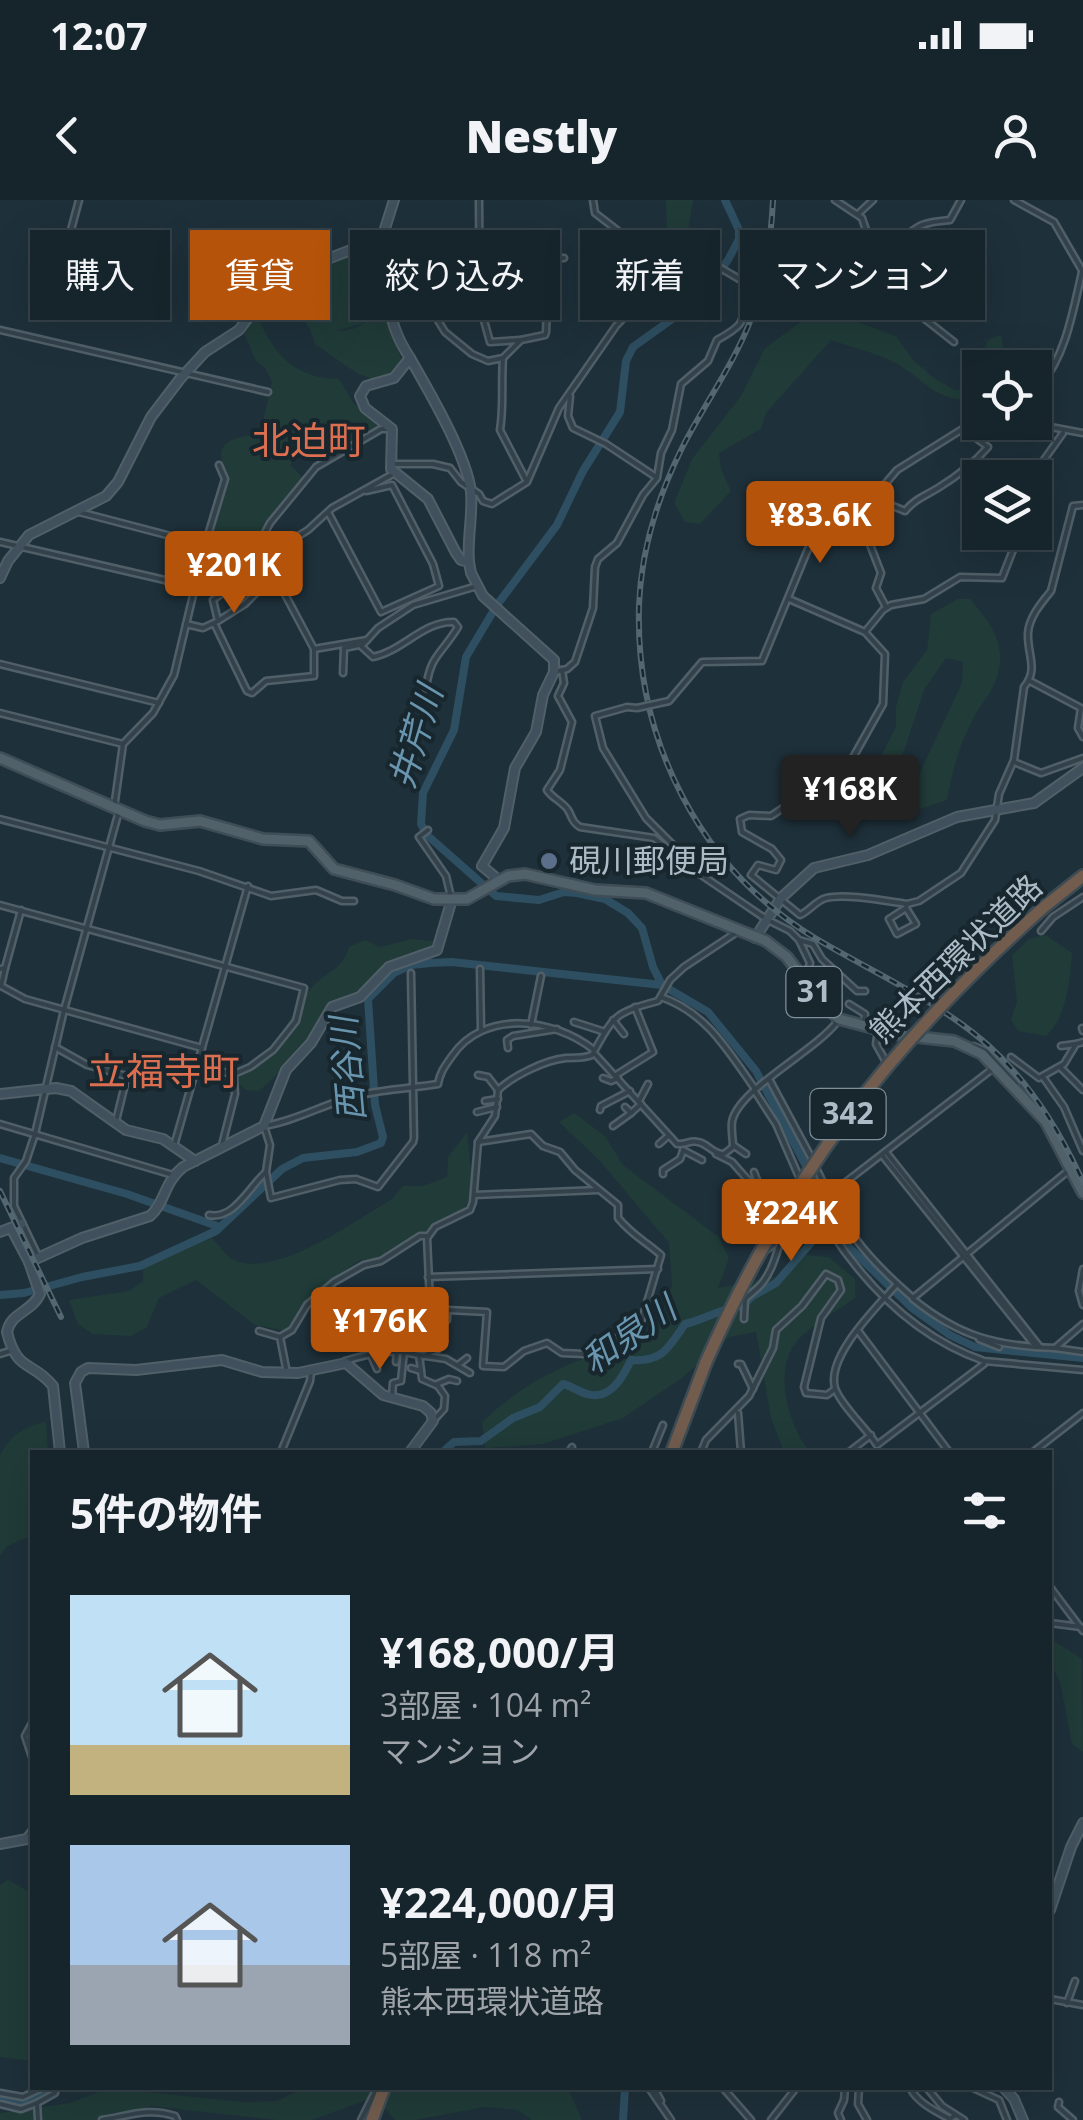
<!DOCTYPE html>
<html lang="ja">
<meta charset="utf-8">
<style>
body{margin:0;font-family:"Open Sans","Noto Sans JP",sans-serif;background:#233038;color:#f1f3f6;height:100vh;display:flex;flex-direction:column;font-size:38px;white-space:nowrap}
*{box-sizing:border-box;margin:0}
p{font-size:32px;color:#9ea4a9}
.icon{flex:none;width:55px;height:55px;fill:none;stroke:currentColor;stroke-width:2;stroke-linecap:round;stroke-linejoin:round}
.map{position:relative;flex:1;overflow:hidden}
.side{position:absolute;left:30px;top:1250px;width:1022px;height:640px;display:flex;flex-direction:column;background:#16242c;border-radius:0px;box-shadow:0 10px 40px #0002,0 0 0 2px #354148}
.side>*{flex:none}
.top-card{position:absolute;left:30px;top:30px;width:1025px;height:90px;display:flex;gap:20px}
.tools{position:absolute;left:962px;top:150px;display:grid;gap:20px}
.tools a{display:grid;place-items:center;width:90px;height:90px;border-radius:0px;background:#16242c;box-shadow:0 10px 40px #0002,0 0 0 2px #354148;font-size:50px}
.price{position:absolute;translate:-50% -85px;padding:0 22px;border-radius:10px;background:#b45309;color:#fff;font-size:32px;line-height:65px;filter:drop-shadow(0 2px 5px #0008)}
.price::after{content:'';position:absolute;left:50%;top:60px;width:30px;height:22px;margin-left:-15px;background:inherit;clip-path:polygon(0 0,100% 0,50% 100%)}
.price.current{background:#222;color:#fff}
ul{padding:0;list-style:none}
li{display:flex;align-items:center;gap:30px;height:250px;padding:0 40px}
li span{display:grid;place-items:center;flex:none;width:280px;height:200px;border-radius:0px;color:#555}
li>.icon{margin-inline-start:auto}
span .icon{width:120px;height:120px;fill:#fffc;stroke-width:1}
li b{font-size:42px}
h2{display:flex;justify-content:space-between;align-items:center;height:120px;padding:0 40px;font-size:42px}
.chip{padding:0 35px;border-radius:0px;background:#16242c;box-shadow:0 10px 40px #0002,0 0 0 2px #354148;font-size:35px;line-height:90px}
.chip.current{background:#b45309;color:#fff}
.status{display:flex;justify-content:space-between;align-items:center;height:70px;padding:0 50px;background:#16242c;direction:ltr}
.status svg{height:28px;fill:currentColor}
header{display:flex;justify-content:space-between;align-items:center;height:130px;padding:0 40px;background:#16242c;font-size:45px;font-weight:800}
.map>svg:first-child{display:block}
.green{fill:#203b38}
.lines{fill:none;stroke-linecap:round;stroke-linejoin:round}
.river{stroke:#2e4f61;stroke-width:8}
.street-casing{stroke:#505f68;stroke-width:9}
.secondary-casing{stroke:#505f68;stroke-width:12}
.primary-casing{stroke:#3f4d56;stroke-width:14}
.highway-casing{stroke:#3d4c54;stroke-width:16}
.street{stroke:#32414a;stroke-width:4}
.secondary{stroke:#40515d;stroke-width:8}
.primary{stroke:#50616a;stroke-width:9}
.highway{stroke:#715c4e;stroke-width:11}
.rail-casing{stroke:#536772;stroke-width:6}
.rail{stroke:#18262e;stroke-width:2.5;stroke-dasharray:8;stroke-linecap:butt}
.street-bridge-casing{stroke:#505f68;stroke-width:9;stroke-linecap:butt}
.highway-bridge-casing{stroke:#3d4c54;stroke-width:16;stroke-linecap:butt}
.street-bridge{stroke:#32414a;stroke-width:4}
.highway-bridge{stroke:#715c4e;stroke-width:11}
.service-dot{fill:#5c6f8a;stroke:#18262e;stroke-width:4}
.labels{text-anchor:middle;stroke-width:8;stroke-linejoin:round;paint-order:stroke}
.shield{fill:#18262e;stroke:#808f99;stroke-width:2.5}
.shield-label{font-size:30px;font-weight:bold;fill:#acbcc7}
.poi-label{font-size:32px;fill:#acbcc7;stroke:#18262e;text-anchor:start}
.street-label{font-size:32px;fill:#acbcc7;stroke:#18262e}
.water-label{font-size:35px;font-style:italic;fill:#6996ae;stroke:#18262e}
.quarter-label{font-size:38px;fill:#dd6f51;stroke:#18262e}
</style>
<div class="status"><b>12:07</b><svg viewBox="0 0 49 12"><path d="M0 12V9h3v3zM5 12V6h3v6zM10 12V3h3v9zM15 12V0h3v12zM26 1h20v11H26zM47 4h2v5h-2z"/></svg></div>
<header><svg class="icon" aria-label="back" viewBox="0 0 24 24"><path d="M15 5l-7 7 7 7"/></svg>Nestly<svg class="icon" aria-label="person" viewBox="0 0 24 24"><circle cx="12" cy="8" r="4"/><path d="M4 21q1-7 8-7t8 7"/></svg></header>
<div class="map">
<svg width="1083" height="1920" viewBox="0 0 1083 1920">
<rect width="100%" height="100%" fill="#1e303a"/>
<g class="green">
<polygon points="666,0 693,0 687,37 674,40 667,28"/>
<path d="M382 38 390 61 386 104 377 108 361 124 335 131C365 132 364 116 387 110L392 136 402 160 386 178 373 179 358 174 315 144 310 129 276 85 290 71Z"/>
<path d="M812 106 896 136 913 160 934 178 955 190H972L980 177V199C932 204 928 180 893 162 874 152 851 147 831 140L766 213 761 229 719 253 721 269 731 291 700 324 685 322 674 303 692 259 741 196 765 148 802 121Z"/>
<path d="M257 115C274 155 294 178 339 179L354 204 385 223C371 230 356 241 341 247 320 255 307 239 290 265L303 278 253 342 237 372 224 388 206 364 220 296 229 278C209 243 230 237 260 234L272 182 266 169 256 161 244 133Z"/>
<polygon points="1001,135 1006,167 983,167 983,155 988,140"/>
<path d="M958 399H970C996 429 1011 451 991 491 986 500 978 508 974 517 960 542 952 572 947 600L917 610 914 585 962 483 963 462 946 458 924 490 890 593 874 586 882 555 896 527V507L903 482 927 450 931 414Z"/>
<path d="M1046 735 1072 753C1070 780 1067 817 1046 836L1018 831 1011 820 1017 801 1012 755 1029 739Z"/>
<path d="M411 739 441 742 425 754 402 758 365 789 339 804 314 841 259 891 246 890 235 881 236 871C285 849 282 821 313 786 328 770 342 771 349 747L365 740 380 747Z"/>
<path d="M574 913 605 936 623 965 719 1037 729 1058 718 1088 785 1075 805 1055 829 1057 855 1079V1098C837 1111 812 1125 797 1141 772 1171 789 1226 810 1252H784L771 1218 756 1132 729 1137 682 1178 623 1218 543 1244 485 1248 482 1222C534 1173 582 1156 650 1139L672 1086 669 1043 600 961 559 922Z"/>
<path d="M467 932 473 991 464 1009 377 1058 360 1060 338 1075 304 1103 286 1131 255 1125 196 1080 159 1098 147 1127 131 1136 93 1134 78 1124 69 1100 129 1091 143 1081V1065L212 1038C218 1044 226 1056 234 1060 276 1079 356 1020 392 999L403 986H423L447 977 448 957Z"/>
<path d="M46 1222 48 1252H32V1335L6 1347 0 1356V1255C9 1236 26 1225 46 1222Z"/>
<polygon points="1050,1438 1082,1459 1083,1552 1072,1544 1060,1481 1050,1463"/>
<polygon points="8,1680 32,1693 32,1861 0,1857 0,1685"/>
<polygon points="109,1888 242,1902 277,1901 304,1888 568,1888 582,1920 532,1920 518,1910 485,1907 415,1920 395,1920 375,1897 312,1920 277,1920 151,1906 117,1920 0,1920 0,1913 70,1903"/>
</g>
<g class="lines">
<g class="river">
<polyline points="725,0 739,30 739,39 728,60 700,99 633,147 626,161 620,212 583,271 557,325 497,405 466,457 454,530 423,593 421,624 428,636 496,696 539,700 564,692 577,693 605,699 628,713 642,728 653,767 662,785 708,812 756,871 849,1047 912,1108 950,1135 975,1147 1083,1158"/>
<polyline points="0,958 127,994 220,1027"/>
<polyline points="0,1095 24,1093 82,1077 140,1066 216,1031 282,969 303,958 357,952 381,943 383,937 375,905 368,799 394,773 411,765 430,763 452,762 662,785"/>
<path d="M443 1252 454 1242 481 1241 513 1218 540 1207 563 1184C572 1186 579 1192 587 1194 610 1201 623 1177 631 1160 663 1162 668 1148 685 1124 706 1119 721 1108 743 1106L751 1097 776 1083 829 1022"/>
<polyline points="0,1899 24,1902 57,1888"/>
<polyline points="623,1920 625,1888"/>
</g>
<g class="street-casing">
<g id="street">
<polyline points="479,0 480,106 490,142 521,140"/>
<polyline points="593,0 595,13 617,30 653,70 683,68"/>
<polyline points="835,0 862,18 873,51 883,64"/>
<polyline points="1014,0 1054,22 1083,72"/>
<polyline points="858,14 873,0"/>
<polyline points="387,39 423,42 424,62 564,58"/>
<path d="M780 54 782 78 813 95 854 103C872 82 901 30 925 24 933 21 942 21 950 20L961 0"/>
<polyline points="64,56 79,0"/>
<polyline points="392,69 414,81 445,132 472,154 488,161 503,158 521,140 545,135 546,132 547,107 480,106"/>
<polyline points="874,79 954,142"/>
<polyline points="0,130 268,192"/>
<path d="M503 158C501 183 504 206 500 230L526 280"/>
<polyline points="570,196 568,216 573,228 606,244 656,277"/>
<polyline points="1024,222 1083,233"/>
<path d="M1036 226 1046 194 1040 186C1066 155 1073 111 1082 72"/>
<polyline points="394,264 433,264 450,268 461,282 479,294 483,301 492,304 527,282 559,208 616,126 646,94 683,68 699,62 712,63 751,86"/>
<polyline points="1031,278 1063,233"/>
<polyline points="874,297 875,314 866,322 864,329 881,373 876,388 886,407"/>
<path d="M875 308 893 306 905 311C915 299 925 296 938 288 956 277 974 263 988 247L964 229"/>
<polyline points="79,312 205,345 174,475 153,513 123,544 114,608"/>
<polyline points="328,312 381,412 439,386 433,364 392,285 366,291"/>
<polyline points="0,342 195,387"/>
<polyline points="205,345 225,279 219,265"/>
<path d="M789 399 865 432 885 454 883 504 851 561 842 568 771 616 749 615 740 619 742 632 772 649 781 660 776 670 758 665 751 675 800 715C810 711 815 701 826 698 845 693 886 701 907 704L919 701 961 673 995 620 999 594 1014 560 1024 487C1039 469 1027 455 1028 433 1029 417 1042 402 1051 391L1073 306 1083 305"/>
<polyline points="218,421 245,404 258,391 284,345 308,330 332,308 393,274"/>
<polyline points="214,423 247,491 252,493 266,481 314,476 314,449 271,368"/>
<polyline points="186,424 203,428 218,421 213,400 232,386 246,369 270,323 316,267 381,229 387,229"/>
<polyline points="865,432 883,410 891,405 924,399 960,377 1002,378 1020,332"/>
<path d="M367 440 361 446 373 457C403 451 423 421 454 422L458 427C441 455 430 455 426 489"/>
<polyline points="314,449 367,440 378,428 413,405 477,386"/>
<polyline points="0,464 159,503"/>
<path d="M562 470 564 483 558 496 572 522 560 570 547 590C552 598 563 602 568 610 573 618 571 621 580 627L654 638 691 668 766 719 790 731 799 740 810 763 806 776"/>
<path d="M554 472 567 469 575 462 593 408 595 367 598 359 617 343 643 295 657 278 661 253 672 230 681 184 708 161 717 140C755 119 736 120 751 86L756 85 764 49"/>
<polyline points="343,473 344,448 359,445"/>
<polyline points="1030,481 1081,508 1078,528 1083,537"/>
<polyline points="669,501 702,462 762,461 808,349 826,325 874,297 897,270 980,218"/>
<polyline points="637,508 627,507 595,516 603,548 646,618 699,671"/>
<polyline points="0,513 123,544"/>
<polyline points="1014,562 1041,573 1083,558"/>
<polyline points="0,619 199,671 271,696 316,690 342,701 354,701"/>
<polyline points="428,630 419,637 446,676 451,697"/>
<polyline points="0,705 304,788 296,821 273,850 250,867 234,874 198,867"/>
<polyline points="906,708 916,724 897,734 889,719 906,708 907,704"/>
<polyline points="1041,731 1053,717 1083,697"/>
<polyline points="799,740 813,744 822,759 857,791 865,791"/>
<polyline points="5,768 1,786 25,799 202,848"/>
<polyline points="0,769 5,768 21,710"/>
<polyline points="480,769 481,830"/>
<path d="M411 773C412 828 413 883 414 938L413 942 378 987 356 979 340 980 271 998 266 972 270 945 264 926C297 921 327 902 360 895 386 889 412 888 438 884 440 872 445 866 452 856 484 809 554 818 594 850"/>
<path d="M661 797C707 813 728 851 755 889"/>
<polyline points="849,804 865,814 864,823"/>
<polyline points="613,820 624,834"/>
<polyline points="574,822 605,832"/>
<polyline points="531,825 541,776"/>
<polyline points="1082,828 1083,831"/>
<polyline points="878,830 876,844 886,862"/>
<polyline points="973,846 986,851 1016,884"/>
<polyline points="1061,846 1076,844"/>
<polyline points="55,847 87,865 127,876 116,921"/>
<polyline points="508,848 507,840 513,836 557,829"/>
<path d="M594 853 677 944C685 945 690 940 698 942 709 944 712 954 724 954L733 947C733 939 731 930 732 922 737 890 814 852 837 822"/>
<polyline points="1011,857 1039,878 1064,864 1076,844 1083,842"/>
<polyline points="1060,867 1083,890"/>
<polyline points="478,875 488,877 498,890"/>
<polyline points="616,875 653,852 635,807"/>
<polyline points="1043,877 1064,907 1083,951"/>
<polyline points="603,878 611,881 618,878"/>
<polyline points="769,879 812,959"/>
<polyline points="754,890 776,924 799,977"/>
<polyline points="485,901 498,899"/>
<polyline points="639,901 648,884"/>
<polyline points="625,907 631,913 641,904"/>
<polyline points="600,910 601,906 630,891"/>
<polyline points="477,912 497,907"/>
<polyline points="0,924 173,975"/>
<polyline points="613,926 631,913"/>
<polyline points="659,944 668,936"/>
<polyline points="222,945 235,894 234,876"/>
<polyline points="733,945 746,954"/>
<polyline points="174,946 248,686"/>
<polyline points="683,950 702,960"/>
<polyline points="886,952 1040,1147"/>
<polyline points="716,954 732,962 755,988 759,985 754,972"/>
<polyline points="882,955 1036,1147"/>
<path d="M816 968C846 1030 860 1052 913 1098L1068 971"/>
<polyline points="663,974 663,970 680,959 683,951"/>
<path d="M805 988C845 1063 901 1132 984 1161L1083 1170"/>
<polyline points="752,989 755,1004 752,1009"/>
<polyline points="754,990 763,988 784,1003"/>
<polyline points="474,995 599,990"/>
<polyline points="829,995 991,870"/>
<path d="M209 1015C234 1020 249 987 266 972"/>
<polyline points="765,1051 773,1045 785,1022"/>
<polyline points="38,1056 14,1006 14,978 26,961 35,934 64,810 119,611"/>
<polyline points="1083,1069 1079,1091 1083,1105"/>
<polyline points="428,1077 658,1069"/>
<path d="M897 1084C877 1107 826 1156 835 1188 840 1204 867 1229 877 1245L984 1164"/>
<path d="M913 1099C960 1137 996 1146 1055 1148"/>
<path d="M429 1109 487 1112 483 1166 504 1167 524 1151 547 1143 562 1153 584 1154 640 1126 661 1055C644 1040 633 1036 618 1018V1005L575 970 560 952 543 946 531 934 478 942"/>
<path d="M744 1119 745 1099C751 1093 759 1088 763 1082 783 1056 779 1012 810 996"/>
<polyline points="442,1124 447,1120 447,1111"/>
<polyline points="1083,1124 1055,1148 1083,1152"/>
<polyline points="259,1131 280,1137"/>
<polyline points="859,1132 949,1252"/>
<polyline points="979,1139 999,1147"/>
<polyline points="370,1153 377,1169"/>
<polyline points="0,1154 13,1150"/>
<polyline points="419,1155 446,1159 470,1173"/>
<polyline points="424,1156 438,1149"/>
<path d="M345 1161C371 1153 392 1148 419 1155L422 1179 438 1186 445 1196 444 1209 433 1221"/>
<polyline points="396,1162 397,1151"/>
<polyline points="738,1164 741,1164 753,1189"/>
<polyline points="458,1165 467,1158"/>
<polyline points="411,1168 421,1171"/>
<polyline points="287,1173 280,1137 292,1130 307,1105 334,1082 364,1065 381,1061 420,1036 428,1036"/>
<polyline points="437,1184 449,1179 457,1181"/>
<path d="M392 1197 393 1183 401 1181 406 1132 429 1109 430 1102 427 1038 435 1027 470 1010 473 1002 478 942 495 916 498 890C513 876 545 860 566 858 576 857 582 859 592 855 614 816 613 813 658 801L670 780 684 767 737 732"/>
<polyline points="738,1213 741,1252"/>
<polyline points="281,1252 310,1181 311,1171"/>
<polyline points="569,1252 572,1247"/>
<polyline points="652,1252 663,1225"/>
<polyline points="701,1252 706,1240 749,1196 773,1148 776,1130 802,1106 826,1074 838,1080 841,1090 821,1118 804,1187 806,1193 827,1195 835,1189"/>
<polyline points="849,1252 871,1235"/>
<polyline points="1033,1252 1083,1213"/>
<polyline points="1050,1387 1083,1431"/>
<polyline points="1050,1423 1081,1427"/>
<polyline points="32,1523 25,1536 32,1557"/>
<polyline points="26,1638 32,1630"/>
<polyline points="1050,1799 1083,1805"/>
<polyline points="1067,1803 1075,1781"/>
<polyline points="649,1888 671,1920"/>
<polyline points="654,1888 661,1901"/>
<polyline points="723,1888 751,1920"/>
<polyline points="859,1888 858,1904 867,1920"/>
<path d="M910 1888C918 1903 935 1911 950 1919L954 1916"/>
<polyline points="927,1888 942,1906 964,1920"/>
<polyline points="973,1888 999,1900 1007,1920"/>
<polyline points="0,1893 23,1897 42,1888"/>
<polyline points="1059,1902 1058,1907 1073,1920"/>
<polyline points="0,1904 21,1909 37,1903"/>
<polyline points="38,1920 37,1903 55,1893 56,1888"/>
<path d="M102 1920C128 1916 149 1907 175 1916L177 1920"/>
<polyline points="361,1920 377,1888"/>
<polyline points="771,1920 796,1888"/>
<polyline points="841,1920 838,1913 844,1900 845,1888"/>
</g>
</g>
<g class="secondary-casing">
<g id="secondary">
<path d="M382 38C401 62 388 72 389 99 390 121 398 140 410 158L394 178 366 186 360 196 365 208 392 229 391 269 428 299 456 353 461 360 469 362 471 373 483 396 554 460V472L543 495 536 532 515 568 504 628 482 666 500 681"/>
<polyline points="764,49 780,54"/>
<path d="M410 158C429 191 467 256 471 292 473 316 467 338 469 362"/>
<polyline points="0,378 8,361 29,335 106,296 118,282 151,217 180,179 205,152 239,130 278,78 382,38 394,0"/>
<polyline points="755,738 781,698 814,668 868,655 957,617 1034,603 1083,568"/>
<polyline points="0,894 56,888 71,891 126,930 163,939 195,961"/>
<path d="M11 1028 29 1062 40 1094C32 1112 11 1112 7 1132 17 1173 32 1160 53 1186L60 1252"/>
<polyline points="0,1032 21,1024"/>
<path d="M29 1062 82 1038 150 1016C165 1003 164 982 183 967L264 926 286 870 311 843 332 807 360 797 389 767 437 750 452 699"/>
<polyline points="84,1252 75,1183 81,1172 88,1168 136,1170 222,1160 262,1172 298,1173 346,1163 383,1195 423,1206 431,1213 433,1221 410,1252"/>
<polyline points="0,1644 32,1638"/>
<polyline points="1050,1710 1071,1647 1083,1623"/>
<polyline points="1004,1888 1014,1899 1023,1920"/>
</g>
</g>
<g class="primary-casing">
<polyline id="primary" points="0,558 145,621 160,625 200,621 263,639 309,641 334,669 395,685 434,699 467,699 508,676 525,674 595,690 646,693 766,741 787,757 820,801 839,819 899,835 954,841 982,854 1046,922 1083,993"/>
</g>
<g class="highway-casing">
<g id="highway">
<polyline points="1044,707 1083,676"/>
<polyline points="672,1252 706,1162"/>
<polyline points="372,1920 384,1888"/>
</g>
</g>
<use href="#street" class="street"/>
<use href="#secondary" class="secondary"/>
<use href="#primary" class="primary"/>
<use href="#highway" class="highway"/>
<g class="rail-casing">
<g id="rail">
<path d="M773 0C771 41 765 80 751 119 734 164 705 203 683 246 658 296 641 350 639 406 635 539 699 668 815 738 874 773 937 800 989 846 1031 884 1060 931 1083 982"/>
<polyline points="0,991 61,1117"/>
</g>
</g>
<use href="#rail" class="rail"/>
<g class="street-bridge-casing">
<polyline id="street-bridge" points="637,508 669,501"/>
</g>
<g class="highway-bridge-casing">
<path id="highway-bridge" d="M706 1162C789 974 891 843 1044 707"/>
</g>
<use href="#street-bridge" class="street-bridge"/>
<use href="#highway-bridge" class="highway-bridge"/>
</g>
<circle class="service-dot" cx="549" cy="661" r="10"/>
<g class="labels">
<g class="shield">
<rect x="786.5" y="767" width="55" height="50" rx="8"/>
<rect x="810.5" y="889" width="75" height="50" rx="8"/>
</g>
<g class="shield-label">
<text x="814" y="802">31</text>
<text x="848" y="924">342</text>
</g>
<g class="poi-label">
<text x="569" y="672">硯川郵便局</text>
</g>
<g class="street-label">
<text transform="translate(956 759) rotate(-44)" y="11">熊本西環状道路</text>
</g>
<g class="water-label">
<text transform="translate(416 537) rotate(-73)" y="12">井芹川</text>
<text transform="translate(348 869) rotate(-95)" y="12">西谷川</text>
<text transform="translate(629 1135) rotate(-35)" y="12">和泉川</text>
</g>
<g class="quarter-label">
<text x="309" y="254">北迫町</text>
<text x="164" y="885">立福寺町</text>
</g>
</g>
</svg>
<div class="tools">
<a><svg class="icon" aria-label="locate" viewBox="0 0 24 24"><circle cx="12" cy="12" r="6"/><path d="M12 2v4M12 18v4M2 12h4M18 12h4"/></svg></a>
<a><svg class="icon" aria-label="layers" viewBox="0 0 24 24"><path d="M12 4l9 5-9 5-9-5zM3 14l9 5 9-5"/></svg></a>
</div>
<b class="price" style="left:820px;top:366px">¥83.6K</b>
<b class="price" style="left:234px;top:416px">¥201K</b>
<b class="price current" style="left:850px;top:640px">¥168K</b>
<b class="price" style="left:791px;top:1064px">¥224K</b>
<b class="price" style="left:380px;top:1172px">¥176K</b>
<div class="top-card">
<a class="chip">購入</a>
<a class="chip current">賃貸</a>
<a class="chip">絞り込み</a>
<a class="chip">新着</a>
<a class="chip">マンション</a>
</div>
<section class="side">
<h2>5件の物件<svg class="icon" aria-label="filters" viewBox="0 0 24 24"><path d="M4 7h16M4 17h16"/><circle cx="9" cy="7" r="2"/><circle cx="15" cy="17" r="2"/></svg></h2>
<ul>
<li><span style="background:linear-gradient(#bfe0f5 75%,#c2b280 0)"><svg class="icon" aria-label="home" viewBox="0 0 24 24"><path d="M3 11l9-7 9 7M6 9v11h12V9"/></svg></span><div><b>¥168,000/月</b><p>3部屋 · 104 m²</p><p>マンション</p></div></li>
<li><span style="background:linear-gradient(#a9c7e8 60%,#9aa5b1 0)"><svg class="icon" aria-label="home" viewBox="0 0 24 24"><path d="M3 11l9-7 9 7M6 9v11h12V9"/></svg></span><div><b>¥224,000/月</b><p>5部屋 · 118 m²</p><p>熊本西環状道路</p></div></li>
</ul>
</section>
</div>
